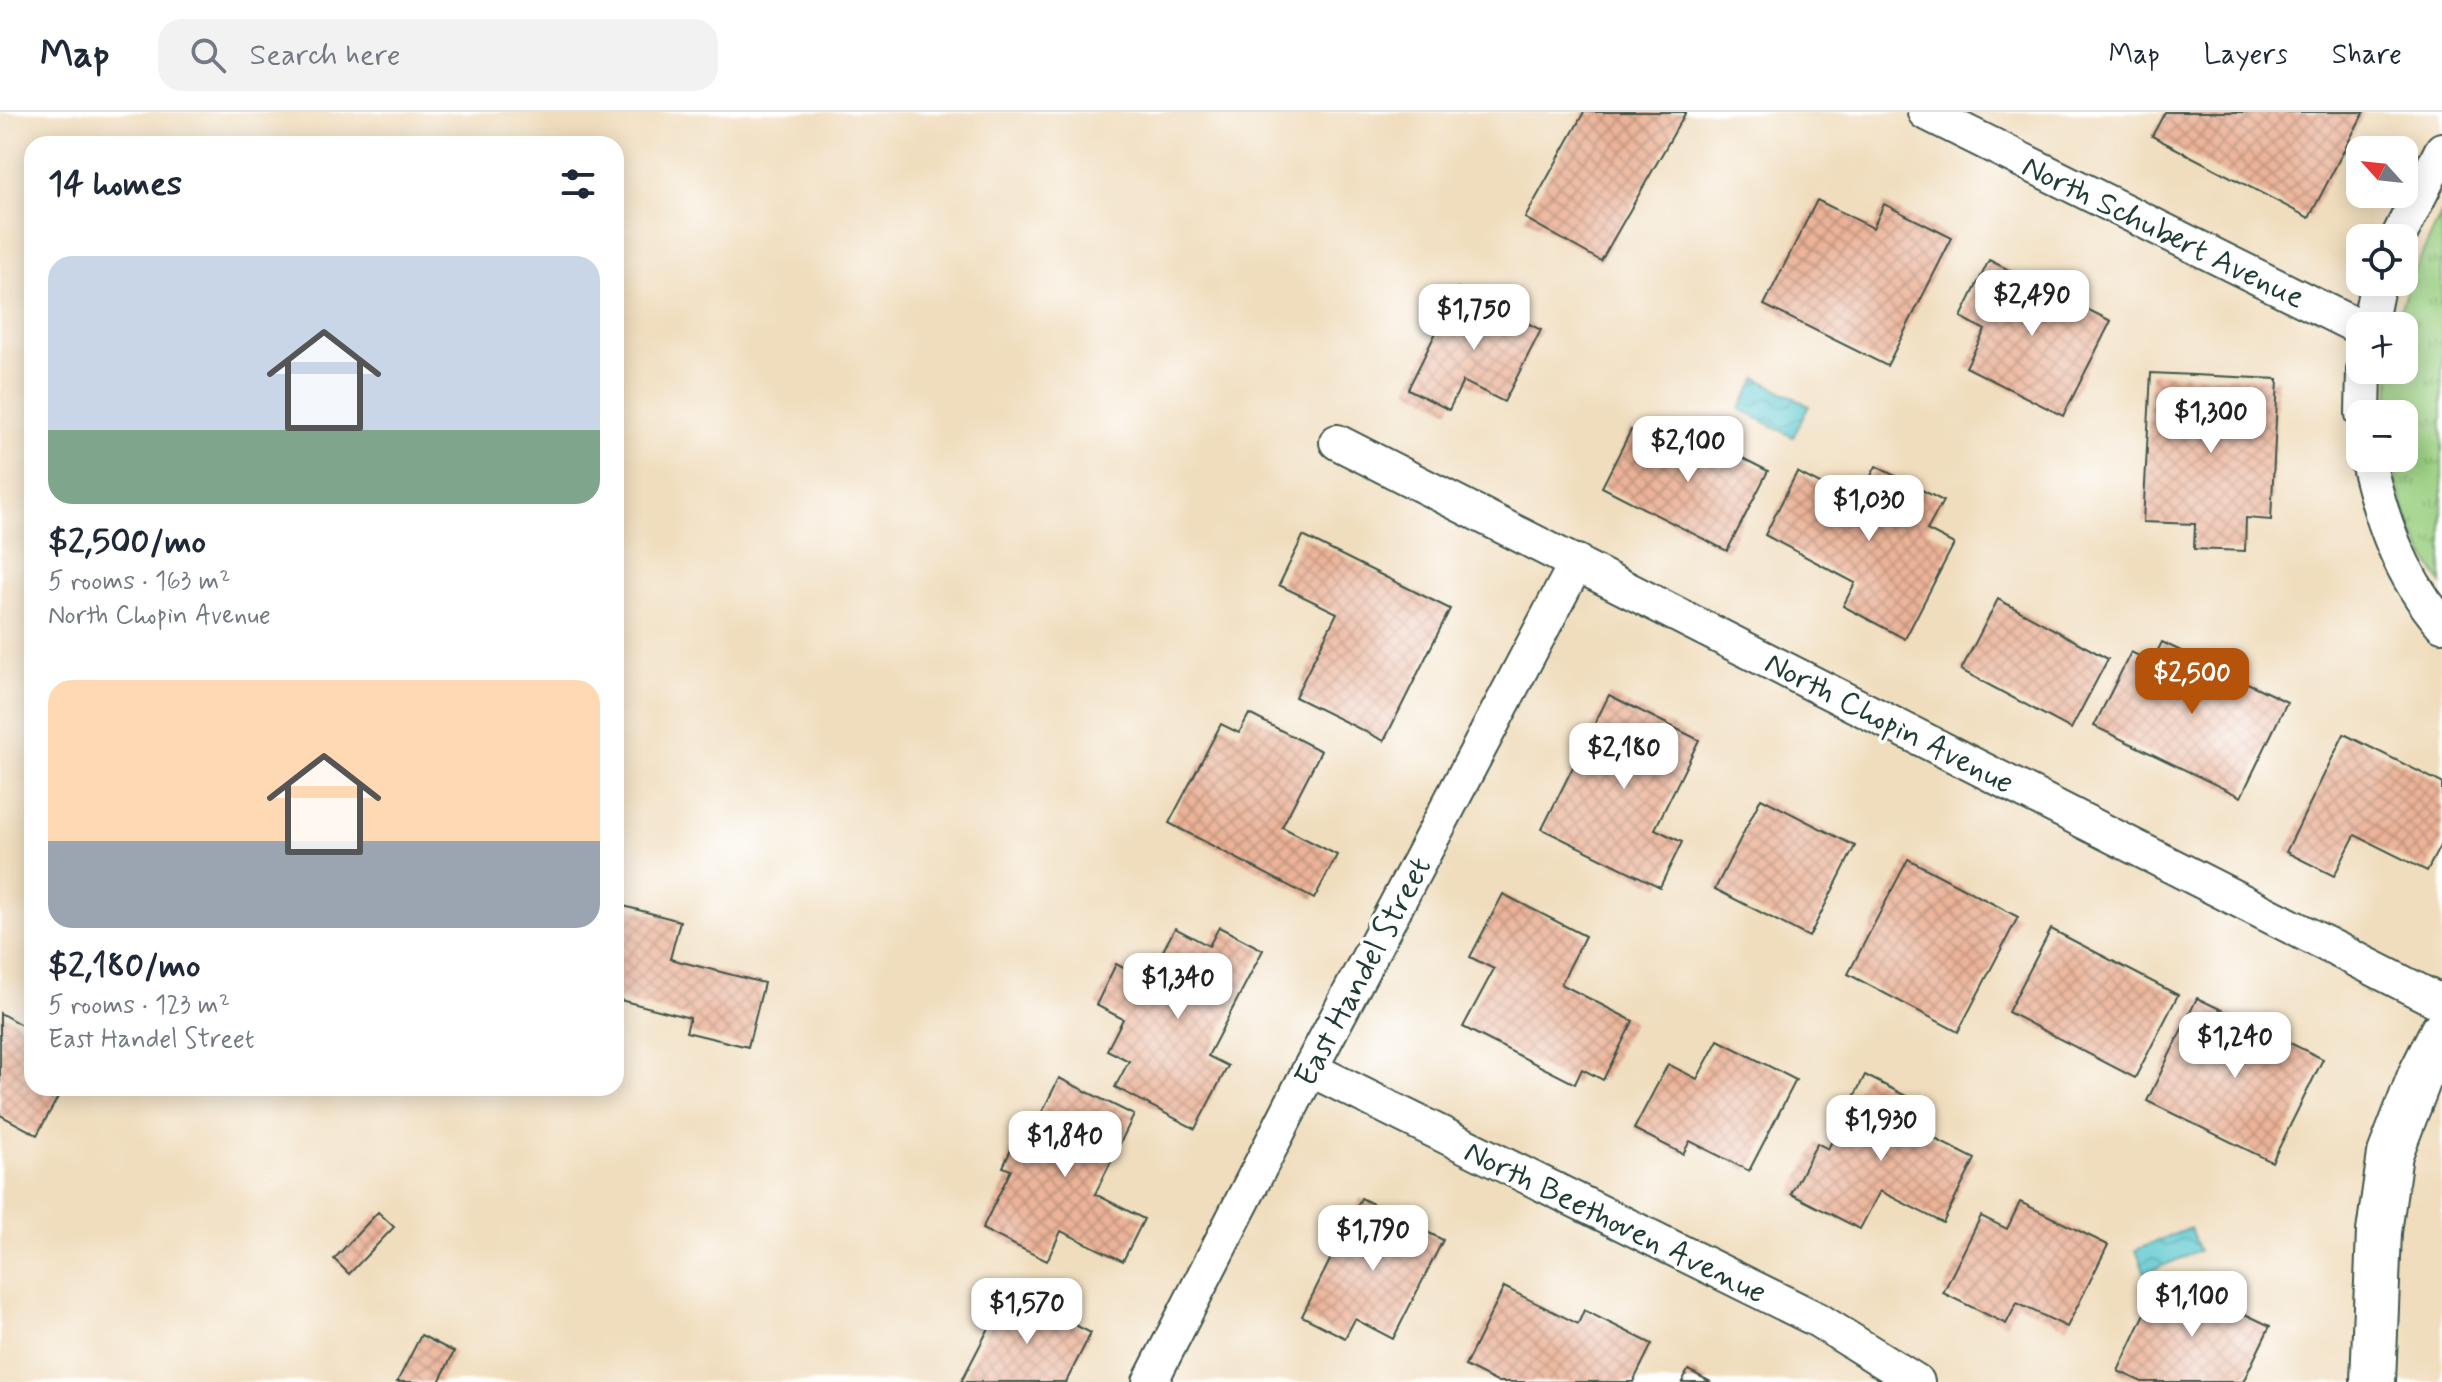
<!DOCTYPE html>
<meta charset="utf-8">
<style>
body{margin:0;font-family:Mynerve,sans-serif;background:#f2f2f3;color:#1f2937;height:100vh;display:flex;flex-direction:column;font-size:30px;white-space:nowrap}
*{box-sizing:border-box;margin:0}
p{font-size:26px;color:#747a83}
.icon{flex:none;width:44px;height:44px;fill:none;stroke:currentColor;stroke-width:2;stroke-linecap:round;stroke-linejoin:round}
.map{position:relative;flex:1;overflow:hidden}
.sheet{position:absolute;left:24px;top:24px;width:600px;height:960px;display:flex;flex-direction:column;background:#fff;border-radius:24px;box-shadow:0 4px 20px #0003}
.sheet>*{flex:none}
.needle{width:52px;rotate:297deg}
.buttons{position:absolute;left:2346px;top:24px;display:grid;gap:16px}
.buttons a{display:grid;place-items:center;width:72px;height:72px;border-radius:16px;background:#fff;box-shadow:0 4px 20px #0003;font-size:40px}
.price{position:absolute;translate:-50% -68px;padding:0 18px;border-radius:16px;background:#fff;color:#222;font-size:26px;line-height:52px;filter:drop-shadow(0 2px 4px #0008)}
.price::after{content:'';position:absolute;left:50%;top:48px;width:24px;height:18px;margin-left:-12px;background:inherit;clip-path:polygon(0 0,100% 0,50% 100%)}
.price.on{background:#b45309;color:#fff}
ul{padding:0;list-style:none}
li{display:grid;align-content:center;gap:16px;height:424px;padding:0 24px}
li span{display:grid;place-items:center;height:248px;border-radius:24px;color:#555}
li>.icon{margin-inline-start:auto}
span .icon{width:144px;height:144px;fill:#fffc;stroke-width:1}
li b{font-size:34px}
h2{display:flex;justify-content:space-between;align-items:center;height:96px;padding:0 24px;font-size:34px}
header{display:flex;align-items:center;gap:48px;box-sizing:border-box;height:112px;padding:0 40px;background:#fff;border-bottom:2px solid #e0e1e3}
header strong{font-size:38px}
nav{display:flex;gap:44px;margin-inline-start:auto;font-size:28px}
.search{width:560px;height:72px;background:#f2f2f3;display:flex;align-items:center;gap:20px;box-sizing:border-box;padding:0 28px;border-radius:24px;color:#747a83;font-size:30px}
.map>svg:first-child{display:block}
.grass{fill:url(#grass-tufts);stroke:#5c865a;stroke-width:2}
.water{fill:url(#water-waves);stroke:#3d8282;stroke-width:2}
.building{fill:url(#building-cross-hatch)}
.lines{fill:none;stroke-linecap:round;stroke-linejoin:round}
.minor-casing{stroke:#3e5549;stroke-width:38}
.tertiary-casing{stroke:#3e5549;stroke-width:48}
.minor{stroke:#fff;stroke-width:34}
.tertiary{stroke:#fff;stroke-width:44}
.labels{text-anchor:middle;stroke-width:7;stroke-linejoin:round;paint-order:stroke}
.street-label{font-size:32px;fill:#1f3d34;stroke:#fff}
</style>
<header>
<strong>Map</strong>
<div class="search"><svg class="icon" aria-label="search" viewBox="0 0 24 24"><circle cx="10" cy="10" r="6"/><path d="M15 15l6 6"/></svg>Search here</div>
<nav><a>Map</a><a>Layers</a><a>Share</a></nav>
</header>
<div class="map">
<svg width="2442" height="1270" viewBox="0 0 2442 1270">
<defs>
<pattern id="grass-tufts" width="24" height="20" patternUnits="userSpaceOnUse" patternTransform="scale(2)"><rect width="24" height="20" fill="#9acf80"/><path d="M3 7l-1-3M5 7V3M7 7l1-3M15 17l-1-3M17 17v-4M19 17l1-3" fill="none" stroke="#7da96a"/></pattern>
<pattern id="water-waves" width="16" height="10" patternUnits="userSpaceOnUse" patternTransform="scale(2)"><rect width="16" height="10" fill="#5bc8cf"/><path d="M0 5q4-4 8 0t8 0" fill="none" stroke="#4ba4a9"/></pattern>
<pattern id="building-cross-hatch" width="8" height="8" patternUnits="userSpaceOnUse" patternTransform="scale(2)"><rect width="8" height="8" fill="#ecb398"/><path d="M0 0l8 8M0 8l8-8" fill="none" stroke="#bf937d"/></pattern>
</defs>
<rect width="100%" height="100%" fill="#fff"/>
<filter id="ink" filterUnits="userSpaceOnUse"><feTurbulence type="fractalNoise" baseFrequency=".0125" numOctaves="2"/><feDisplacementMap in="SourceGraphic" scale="16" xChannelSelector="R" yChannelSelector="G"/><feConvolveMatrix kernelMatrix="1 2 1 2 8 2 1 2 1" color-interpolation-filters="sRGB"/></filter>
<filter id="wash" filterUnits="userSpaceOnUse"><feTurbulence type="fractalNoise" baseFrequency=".006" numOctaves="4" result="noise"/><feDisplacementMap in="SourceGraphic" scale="32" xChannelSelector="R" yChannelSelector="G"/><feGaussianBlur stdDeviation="1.8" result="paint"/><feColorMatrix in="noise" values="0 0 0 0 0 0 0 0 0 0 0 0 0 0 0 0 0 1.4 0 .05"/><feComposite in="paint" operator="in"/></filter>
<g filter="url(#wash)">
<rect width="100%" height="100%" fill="#f0ddbd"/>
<path class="grass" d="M2442 100V472C2416 432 2399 393 2393 346H2404V302H2389L2390 258H2404V214H2395L2396 211 2409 171Z"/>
<g class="water">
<polygon points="1757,266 1809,294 1793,325 1740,297"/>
<polygon points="2190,1116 2199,1139 2145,1161 2136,1138"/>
</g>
<g id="blocks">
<g class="building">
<polygon points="1584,0 1686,0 1601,149 1525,106"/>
<polygon points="2165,0 2364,0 2309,106 2152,24"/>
<polygon points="1817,88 1873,116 1884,92 1952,126 1887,254 1764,193"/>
<polygon points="1989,148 2111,209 2063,304 1966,255 1985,218 1961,205"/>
<polygon points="1458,176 1541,218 1504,290 1463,269 1449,298 1408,277"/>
<polygon points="2151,261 2278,267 2271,408 2246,406 2245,439 2194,437 2195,412 2143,410"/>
<polygon points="1683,316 1768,359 1727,439 1602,375 1631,318 1672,339"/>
<polygon points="1876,354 1943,389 1927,418 1954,432 1905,527 1843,494 1855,471 1765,423 1797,360 1857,391"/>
<polygon points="1303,424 1450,497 1384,629 1295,585 1337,501 1279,473"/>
<polygon points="1998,487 2108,547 2071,617 1961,558"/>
<polygon points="2162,530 2287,590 2241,685 2094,614 2131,540 2152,550"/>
<polygon points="1609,583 1699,628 1655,717 1682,730 1660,775 1542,717"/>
<polygon points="1249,602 1321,639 1282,715 1337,743 1314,787 1169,711 1221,612 1239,621"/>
<polygon points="2344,622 2442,671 2442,730 2427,759 2355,723 2334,764 2286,740"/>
<polygon points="1761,686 1855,734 1809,825 1715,777"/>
<polygon points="1908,747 2018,805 1958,920 1848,862"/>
<polygon points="1503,782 1585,824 1561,872 1633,909 1603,968 1582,957 1575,972 1463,915 1494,857 1470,845"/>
<polygon points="616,792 680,809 670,847 764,871 748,935 686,920 690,906 616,887"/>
<polygon points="1219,815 1263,838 1208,944 1228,954 1195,1017 1115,975 1129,949 1107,938 1123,907 1096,893 1116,852 1147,869 1175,816 1209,834"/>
<polygon points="2051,817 2178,883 2135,966 2008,900"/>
<polygon points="2197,886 2323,947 2272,1050 2147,989"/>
<polygon points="0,901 32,919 32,976 63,976 37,1023 0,1003"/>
<polygon points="1718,928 1796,968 1749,1059 1690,1029 1683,1042 1634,1017 1668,952 1697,967"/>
<polygon points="1865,963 1906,984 1895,1007 1975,1047 1943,1111 1880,1079 1860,1117 1791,1082 1817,1031 1828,1037"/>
<polygon points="1059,966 1134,1003 1095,1082 1144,1107 1123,1149 1061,1119 1047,1149 982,1117 1011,1058 1003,1055 1018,1022 1028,1028"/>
<polygon points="1361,1086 1443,1128 1393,1227 1355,1207 1345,1226 1302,1204"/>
<polygon points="2020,1090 2108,1133 2067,1215 2017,1191 2006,1212 1943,1181 1981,1104 2007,1117"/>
<polygon points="378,1100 394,1115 349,1162 334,1147"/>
<polygon points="2163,1163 2270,1214 2243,1270 2142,1270 2118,1259"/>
<polygon points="1504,1175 1578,1212 1584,1198 1652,1232 1633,1270 1497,1270 1465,1254"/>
<polygon points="1008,1179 1091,1221 1066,1270 961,1270"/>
<polygon points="421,1223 454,1240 439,1270 397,1270"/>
<polygon points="1688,1258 1711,1270 1682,1270"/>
</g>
</g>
</g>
<g filter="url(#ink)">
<use href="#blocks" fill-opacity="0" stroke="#3e5549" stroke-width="2"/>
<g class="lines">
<g class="minor-casing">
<g id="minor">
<polyline points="1925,0 2360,216"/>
<polyline points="2398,126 2442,38"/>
<polyline points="2369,214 2378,170"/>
<polyline points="2363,302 2364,258"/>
<polyline points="1337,330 2442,891"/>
<path d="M2367 346C2381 406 2400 464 2442 512"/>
<polyline points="1310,957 1818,1208 1917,1270"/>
<polyline points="1150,1270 1310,957 1577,450"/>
</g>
</g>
<g class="tertiary-casing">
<polyline id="tertiary" points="2373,1270 2379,1120 2390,1042 2420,964 2442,920"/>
</g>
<use href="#minor" class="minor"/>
<use href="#tertiary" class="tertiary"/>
</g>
</g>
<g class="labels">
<g class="street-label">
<text transform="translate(2164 119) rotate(26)" y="11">North Schubert Avenue</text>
<text transform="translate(1890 610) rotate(27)" y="11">North Chopin Avenue</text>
<text transform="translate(1362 859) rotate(-62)" y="11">East Handel Street</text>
<text transform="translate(1616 1109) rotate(26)" y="11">North Beethoven Avenue</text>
</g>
</g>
</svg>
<div class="buttons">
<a><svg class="needle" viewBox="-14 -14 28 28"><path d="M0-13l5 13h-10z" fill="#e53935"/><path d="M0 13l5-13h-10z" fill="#747a83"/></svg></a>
<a><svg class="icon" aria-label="locate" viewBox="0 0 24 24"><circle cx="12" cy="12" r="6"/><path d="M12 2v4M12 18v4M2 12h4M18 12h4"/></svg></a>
<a>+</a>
<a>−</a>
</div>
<b class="price" style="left:2032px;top:226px">$2,490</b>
<b class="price" style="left:1474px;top:240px">$1,750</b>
<b class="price" style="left:2211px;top:343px">$1,300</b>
<b class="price" style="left:1688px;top:372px">$2,100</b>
<b class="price" style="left:1869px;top:431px">$1,030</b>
<b class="price on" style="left:2192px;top:604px">$2,500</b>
<b class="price" style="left:1624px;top:679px">$2,180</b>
<b class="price" style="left:1178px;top:909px">$1,340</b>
<b class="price" style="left:2235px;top:968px">$1,240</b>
<b class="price" style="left:1881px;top:1051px">$1,930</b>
<b class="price" style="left:1065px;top:1067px">$1,840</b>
<b class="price" style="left:1373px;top:1161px">$1,790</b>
<b class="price" style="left:2192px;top:1227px">$1,100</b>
<b class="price" style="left:1027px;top:1234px">$1,570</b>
<section class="sheet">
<h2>14 homes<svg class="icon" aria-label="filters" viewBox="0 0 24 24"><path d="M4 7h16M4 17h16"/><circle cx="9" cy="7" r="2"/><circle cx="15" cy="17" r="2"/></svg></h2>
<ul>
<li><span style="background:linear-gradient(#c9d6e8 70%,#7fa58c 0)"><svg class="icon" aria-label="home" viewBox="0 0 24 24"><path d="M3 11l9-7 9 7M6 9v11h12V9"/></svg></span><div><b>$2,500/mo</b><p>5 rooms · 163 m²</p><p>North Chopin Avenue</p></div></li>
<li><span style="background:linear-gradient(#ffd9b3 65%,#9aa5b1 0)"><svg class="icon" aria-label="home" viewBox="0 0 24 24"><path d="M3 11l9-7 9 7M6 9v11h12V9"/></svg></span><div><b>$2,180/mo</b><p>5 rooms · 123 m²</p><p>East Handel Street</p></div></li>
</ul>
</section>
</div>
